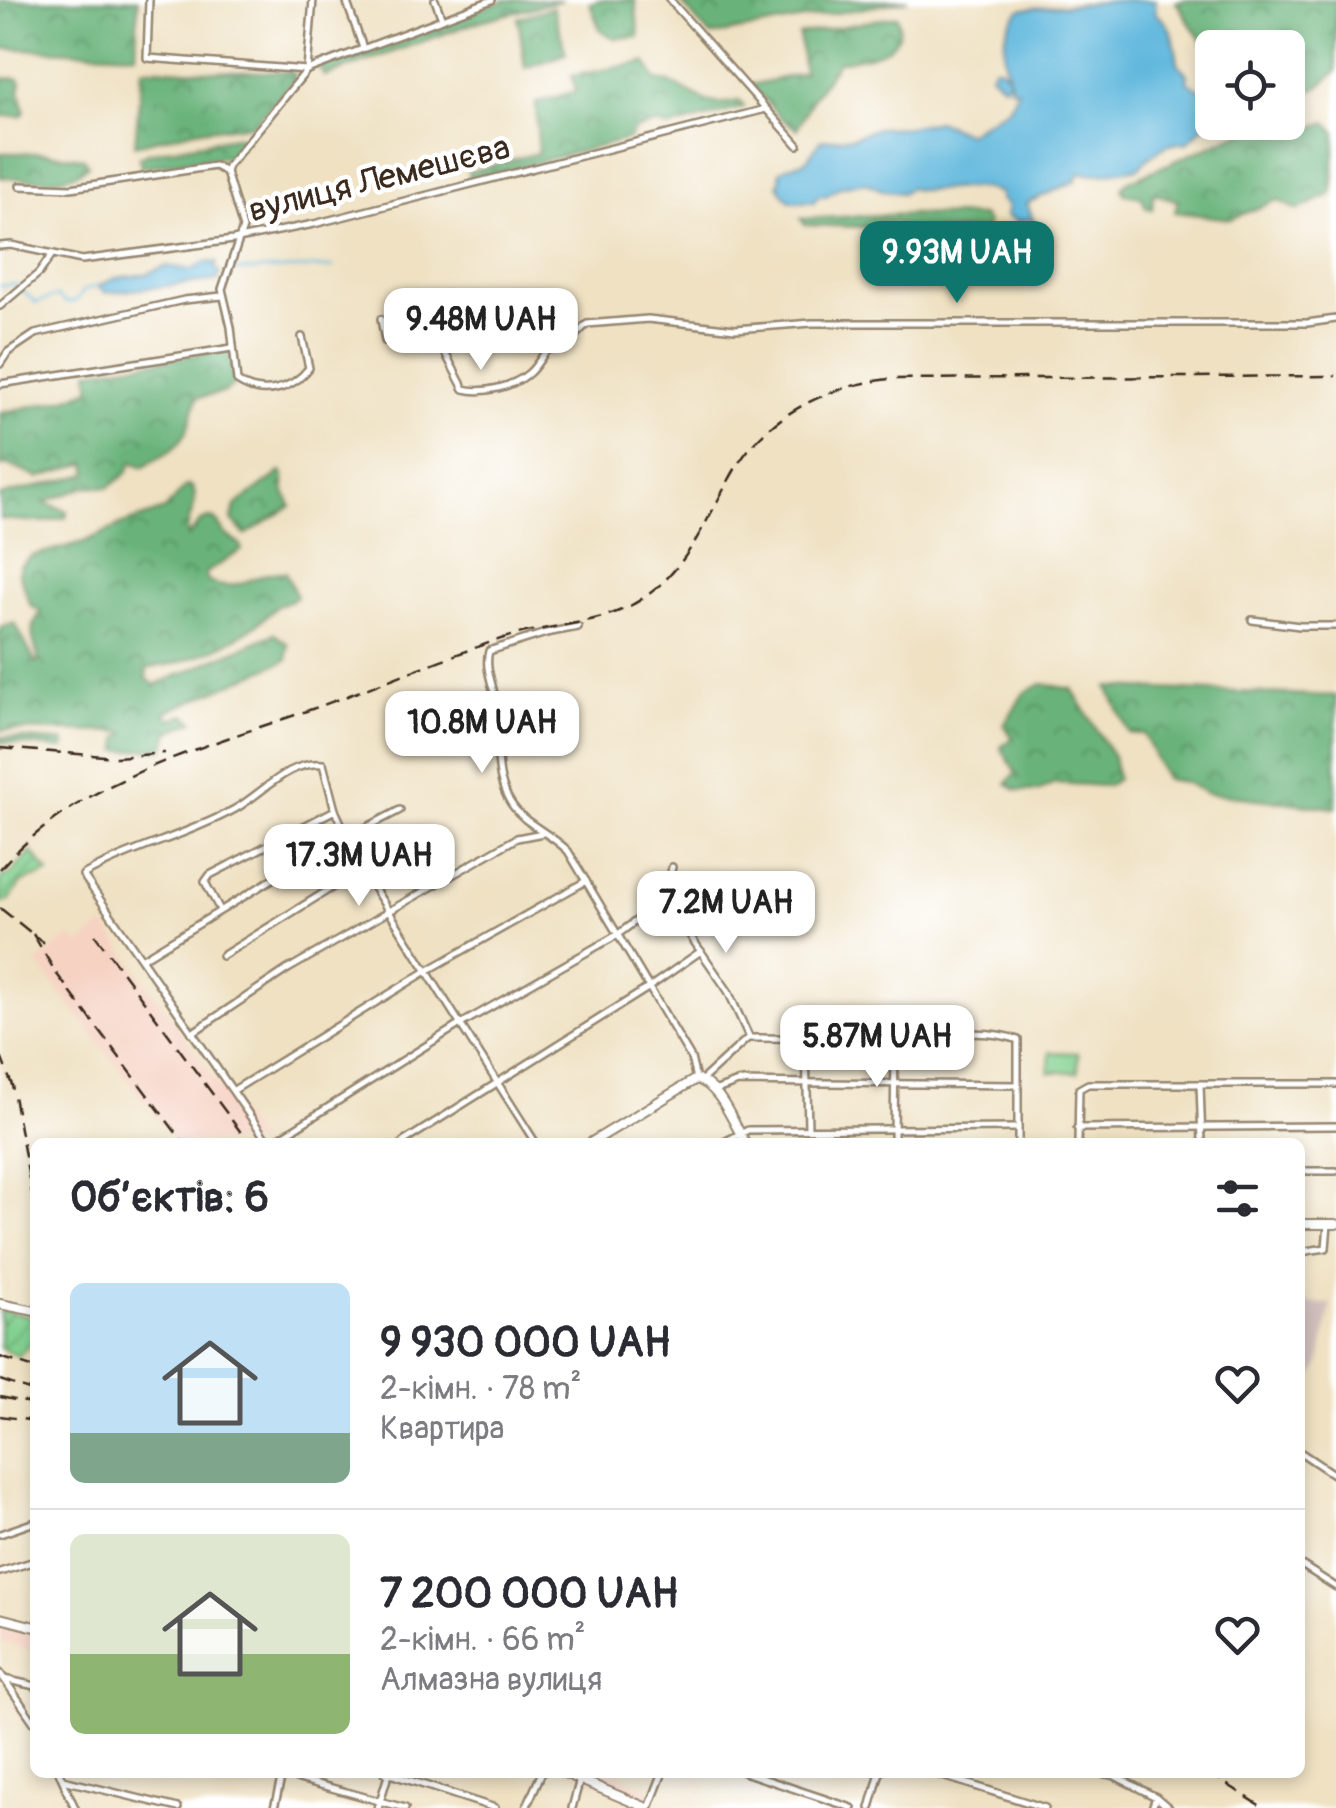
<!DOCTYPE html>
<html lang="uk">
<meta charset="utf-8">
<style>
body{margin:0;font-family:Pangolin,sans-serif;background:#f7f7f7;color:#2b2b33;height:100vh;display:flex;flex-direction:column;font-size:38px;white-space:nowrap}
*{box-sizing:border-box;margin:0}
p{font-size:32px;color:#7c7c81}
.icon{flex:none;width:55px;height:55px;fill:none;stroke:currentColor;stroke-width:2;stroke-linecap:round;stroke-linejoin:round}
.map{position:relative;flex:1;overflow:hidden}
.sheet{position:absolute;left:30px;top:1138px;width:1275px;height:640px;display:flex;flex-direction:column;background:#fff;border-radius:15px;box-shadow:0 5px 15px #0003}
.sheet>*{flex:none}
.fabs{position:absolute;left:1195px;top:30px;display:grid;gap:20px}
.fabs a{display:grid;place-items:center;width:110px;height:110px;border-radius:15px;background:#fff;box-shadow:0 5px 15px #0003;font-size:50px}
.price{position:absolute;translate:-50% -85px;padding:0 22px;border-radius:20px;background:#fff;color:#222;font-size:32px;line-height:65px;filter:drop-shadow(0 2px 5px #0008)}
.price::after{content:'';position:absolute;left:50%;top:60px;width:30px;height:22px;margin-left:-15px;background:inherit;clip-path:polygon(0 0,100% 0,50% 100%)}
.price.active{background:#0f766e;color:#fff}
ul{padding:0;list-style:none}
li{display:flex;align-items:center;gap:30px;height:250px;padding:0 40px}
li+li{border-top:2px solid #e1e1e2}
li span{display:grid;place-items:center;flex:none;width:280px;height:200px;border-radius:15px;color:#555}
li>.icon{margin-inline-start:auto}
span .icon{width:120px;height:120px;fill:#fffc;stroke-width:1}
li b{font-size:42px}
h2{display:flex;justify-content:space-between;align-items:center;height:120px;padding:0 40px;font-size:42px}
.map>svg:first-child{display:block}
.built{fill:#f6d2c3}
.industrial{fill:#d1bfbd}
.forest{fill:url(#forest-crowns);stroke:#526e4c;stroke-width:2.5}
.garden{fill:url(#garden-furrows);stroke:#5e7e57;stroke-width:2.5}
.pitch{fill:#82d190;stroke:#5e7e57;stroke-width:2.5}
.water{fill:#60b8dd;stroke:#4e717e;stroke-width:2.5}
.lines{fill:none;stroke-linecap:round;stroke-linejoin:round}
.stream{stroke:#60b8dd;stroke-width:2.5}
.minor-casing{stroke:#958670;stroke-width:10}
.major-casing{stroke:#958670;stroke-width:12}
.minor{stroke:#fff;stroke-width:5}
.major{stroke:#fff;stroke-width:8}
.rail{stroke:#3b2a1e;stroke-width:2.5;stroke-dasharray:15 8;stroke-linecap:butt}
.labels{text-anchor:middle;stroke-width:9;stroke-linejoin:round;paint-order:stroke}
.street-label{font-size:35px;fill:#3b2a1e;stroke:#fff}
</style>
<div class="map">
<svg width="1336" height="1808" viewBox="0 0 1336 1808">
<defs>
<pattern id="forest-crowns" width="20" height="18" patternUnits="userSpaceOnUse" patternTransform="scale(2.5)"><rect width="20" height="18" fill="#69b37a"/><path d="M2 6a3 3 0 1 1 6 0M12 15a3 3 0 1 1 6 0" fill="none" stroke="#589263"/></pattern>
<pattern id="garden-furrows" width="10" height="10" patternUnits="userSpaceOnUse" patternTransform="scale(2.5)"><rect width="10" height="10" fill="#82d190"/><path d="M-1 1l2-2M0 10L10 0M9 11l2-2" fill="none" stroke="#6caa75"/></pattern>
</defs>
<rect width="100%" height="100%" fill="#fff"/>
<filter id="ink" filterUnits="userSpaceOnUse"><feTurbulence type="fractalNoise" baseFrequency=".01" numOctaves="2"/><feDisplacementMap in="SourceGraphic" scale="20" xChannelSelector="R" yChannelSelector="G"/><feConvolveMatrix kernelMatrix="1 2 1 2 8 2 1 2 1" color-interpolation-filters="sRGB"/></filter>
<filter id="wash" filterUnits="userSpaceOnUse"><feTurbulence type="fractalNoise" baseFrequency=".0048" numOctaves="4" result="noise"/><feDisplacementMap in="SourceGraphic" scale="40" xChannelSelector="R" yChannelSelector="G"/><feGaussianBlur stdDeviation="2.25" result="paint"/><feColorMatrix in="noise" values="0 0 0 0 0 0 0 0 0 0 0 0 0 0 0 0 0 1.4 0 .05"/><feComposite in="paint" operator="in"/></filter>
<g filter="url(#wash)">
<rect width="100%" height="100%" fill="#efe1c2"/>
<g class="built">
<polygon points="105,925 240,1115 260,1142 175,1142 37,962 71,936 79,945"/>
<polygon points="0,1622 35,1632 33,1651 0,1641"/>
<polygon points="575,1773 623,1773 622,1777 655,1792 651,1804"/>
</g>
<polygon class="industrial" points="1300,1303 1331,1304 1319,1367 1300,1396"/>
<g class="forest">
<polygon points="0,0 138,0 136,54 0,48"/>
<polygon points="505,0 562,0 480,21 325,76 319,69"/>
<polygon points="599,0 635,0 639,37 614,38 600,30 590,3"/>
<polygon points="679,0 908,0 710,36"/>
<path d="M1186 0H1336V72C1321 85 1308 99 1288 91V48H1212V57L1176 2Z"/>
<polygon points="553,7 566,54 525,68 518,18"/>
<path d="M897 16C910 54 864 57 838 62L814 96 797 129 782 119 751 85 804 73 799 35Z"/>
<path d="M646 62 656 80C694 85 697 111 739 101L744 107 670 128 656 124 634 130 629 139 470 179 468 172 538 153 536 103 576 91 572 76Z"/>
<path d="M158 68C204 73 248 71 294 72L295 79 252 125 196 130 135 145 142 69Z"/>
<polygon points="17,78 21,81 20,91 25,112 21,116 0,116 0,79"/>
<polygon points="1327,122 1336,133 1332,194 1297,210 1277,200 1231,219 1175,212 1178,201 1153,193 1152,209 1146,208 1142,197 1124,194 1122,188 1127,182 1260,124 1300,132"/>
<polygon points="233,137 242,137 243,141 232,156 141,167 139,157 148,153"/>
<path d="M0 153H46L83 158 88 165C69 185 26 179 0 177Z"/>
<polygon points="913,214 982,216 987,222 986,229 980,232 881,232 867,227 805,225 801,219"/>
<path d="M229 350 234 385 225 392 197 398C183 446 186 441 143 467L132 462 127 473 108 488 88 486 44 502 67 511 66 517 44 522 0 519V496L88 474 87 463 38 478 9 465 0 466V413L66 399 91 389 89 371Z"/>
<polygon points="281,472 284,475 284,489 291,506 245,535 232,520 235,506"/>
<path d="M186 486H191C203 503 183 519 188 537L201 521 209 518 215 519 225 534 241 545 242 550 206 573 207 581C236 596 257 570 285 572L297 597C290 602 281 602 275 608 250 634 212 652 177 663 165 667 157 663 146 670L147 679 155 685 274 634 288 644 287 660 168 711 166 714 171 719 185 715 194 721 169 732 164 748 119 751V738L126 734 124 732 0 730V627L15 623 35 662H39C34 637 26 634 41 612L31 606 19 574 20 566 32 556 84 542 123 524 165 510Z"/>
<polygon points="1042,684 1072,689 1113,757 1117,779 1107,786 1054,783 1039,791 1016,790 1007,783 1016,773 1001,747 1013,738 1004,725 1024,693"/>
<polygon points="1108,687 1336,696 1336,808 1206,793 1184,782 1165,779 1144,734 1129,733"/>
<polygon points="0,737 64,742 65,746 63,749 0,742"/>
</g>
<g class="garden">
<polygon points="32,852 49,873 22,882 9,901 0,903 0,880 4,875 9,876"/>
<polygon points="0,1310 35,1317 35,1338 18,1356 0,1348"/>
</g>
<polygon class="pitch" points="1050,1052 1078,1053 1078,1072 1049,1072"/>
<g class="water">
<path d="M1123 0H1155L1156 14C1174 25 1175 44 1178 63L1188 75 1187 82 1212 95 1215 123 1206 124 1187 143C1166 141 1152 154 1138 168L1102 174 1079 173 1076 181 1027 203 1034 222 1028 219 1019 222 1006 216 1008 206 1000 199V193C970 180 936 196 909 188L902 193 884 191 865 182 840 187 826 196 819 195 814 202C792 200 790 209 778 184L781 178 779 173 786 167 806 161 821 140 854 137 877 128 908 127 937 121 967 133 1009 107 1018 89 1011 88 1009 77 1006 85H1003L990 73 995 67 1002 68 1008 76C1002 49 1001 30 1021 9Z"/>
<polygon points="206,262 217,263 215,268 220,273 218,280 106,293 97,286 116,278 146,274 167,266 192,270"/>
</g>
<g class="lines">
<g class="stream">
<polyline points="232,271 333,267"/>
<polyline points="0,286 15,284 36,303 57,296 66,303 76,301 84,290 98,286"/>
</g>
</g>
</g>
<g filter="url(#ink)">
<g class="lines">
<g class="minor-casing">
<g id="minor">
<polyline points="149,0 147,58 307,70 492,0"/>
<polyline points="346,0 363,48"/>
<polyline points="435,0 442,19"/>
<polyline points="670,0 798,145"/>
<polyline points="20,186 71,188 215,166 226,172"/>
<polyline points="0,246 11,245 82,260 233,240 314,224 766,109"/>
<polyline points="0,306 39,273 51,256"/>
<path d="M381 319 385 341C397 348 425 342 442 347L464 389C483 394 513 387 529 373 537 366 542 355 550 346L567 343 587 324 648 319 735 329 812 323H1307L1336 319"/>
<path d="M302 337 309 368C292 390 261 398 237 381L231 327 222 289 243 228 226 172 228 166 307 70 313 0"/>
<polyline points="0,364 8,352 35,334 184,300 222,296"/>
<polyline points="0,384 232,348"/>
<polyline points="1252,620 1300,626 1336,626"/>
<path d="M578 627 546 633 489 651C484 669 494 685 496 704 500 744 489 789 525 819 539 830 555 838 568 851L691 1058 696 1079"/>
<polyline points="665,899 728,991 749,1037 702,1080"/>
<polyline points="665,899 672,867"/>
<polyline points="220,910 205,882 210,875 335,810"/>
<polyline points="222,956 362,869"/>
<polyline points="143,958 302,861 400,810"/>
<polyline points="192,1033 288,969 517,838 543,833"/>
<path d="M748 1038C797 1038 846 1039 895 1038 933 1038 981 1026 1018 1040V1142"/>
<polyline points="1200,1084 1202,1142"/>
<polyline points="234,1090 425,972 586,881"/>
<polyline points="714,1091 738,1082 1018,1085"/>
<polyline points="808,1128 806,1048 811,1038"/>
<polyline points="1077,1128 1336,1126"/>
<path d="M268 1142 83 875C131 848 186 836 235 809 263 793 289 760 323 764L335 810 362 869 535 1142"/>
<polyline points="273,1142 459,1025 617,935 665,899"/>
<polyline points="403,1142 648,988 701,951"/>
<polyline points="724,1142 748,1130 1018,1128"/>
<polyline points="894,1142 895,1038"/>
<polyline points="1078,1142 1079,1089 1088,1084 1336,1084"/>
<polyline points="1300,1171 1336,1171"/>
<polyline points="1300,1252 1326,1248 1328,1224"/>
<polyline points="1300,1452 1336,1476"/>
<polyline points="0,1534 35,1522"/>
<polyline points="1300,1564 1336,1587"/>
<polyline points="0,1572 35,1561"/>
<polyline points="0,1673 35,1724"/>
<polyline points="4,1679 35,1686"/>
<polyline points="59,1772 75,1808"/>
<polyline points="273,1772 405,1808"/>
<polyline points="384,1772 495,1808"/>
<polyline points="744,1772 852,1808"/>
<polyline points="930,1772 1045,1808"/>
<polyline points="1092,1772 1113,1775 1156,1797 1152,1808"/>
<polyline points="63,1780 178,1808"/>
<polyline points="1156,1797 1169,1808"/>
<polyline points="274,1808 282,1775"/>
<polyline points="378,1808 389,1772"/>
<polyline points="526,1808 542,1772"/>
<polyline points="572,1808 580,1779"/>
<polyline points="649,1808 663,1772"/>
<polyline points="870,1808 880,1772"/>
</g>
</g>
<g class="major-casing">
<g id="major">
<path d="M592 1142 696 1079C720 1085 733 1123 745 1142"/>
<polyline points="1300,1224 1336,1224"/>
<polyline points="0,1304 35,1311"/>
<polyline points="0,1618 35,1627"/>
<polyline points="562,1772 647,1808"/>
</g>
</g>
<use href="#minor" class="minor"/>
<use href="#major" class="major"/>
<g class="rail">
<polyline points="0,748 116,757 165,753"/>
<path d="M0 869C81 777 201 749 312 709 376 686 439 659 504 638 544 625 590 626 628 607 687 577 705 519 737 466 770 413 829 386 889 379L1336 376"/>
<polyline points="0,908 44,943"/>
<polyline points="33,934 56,973 183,1142"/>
<polyline points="95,935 248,1142"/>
<polyline points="0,1054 12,1085 35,1211"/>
<polyline points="0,1357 35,1368"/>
<polyline points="0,1380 35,1392"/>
<polyline points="0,1397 35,1404"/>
<polyline points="0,1416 35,1421"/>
<polyline points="1208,1772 1264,1808"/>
</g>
</g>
</g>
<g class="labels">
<g class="street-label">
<text transform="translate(379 178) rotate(-14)" y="12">вулиця Лемешєва</text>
</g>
</g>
</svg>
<div class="fabs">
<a><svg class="icon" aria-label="locate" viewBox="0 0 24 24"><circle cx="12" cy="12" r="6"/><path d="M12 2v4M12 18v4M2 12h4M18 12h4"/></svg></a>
</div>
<b class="price active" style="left:957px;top:306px">9.93M UAH</b>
<b class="price" style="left:481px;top:373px">9.48M UAH</b>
<b class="price" style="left:482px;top:776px">10.8M UAH</b>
<b class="price" style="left:359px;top:909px">17.3M UAH</b>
<b class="price" style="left:726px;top:956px">7.2M UAH</b>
<b class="price" style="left:877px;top:1090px">5.87M UAH</b>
<section class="sheet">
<h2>Об’єктів: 6<svg class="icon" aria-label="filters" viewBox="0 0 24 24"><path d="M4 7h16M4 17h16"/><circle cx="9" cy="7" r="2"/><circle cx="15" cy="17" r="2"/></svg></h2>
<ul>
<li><span style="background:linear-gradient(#bfe0f5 75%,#7fa58c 0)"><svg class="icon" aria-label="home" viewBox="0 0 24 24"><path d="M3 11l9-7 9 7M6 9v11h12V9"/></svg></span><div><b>9 930 000 UAH</b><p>2-кімн. · 78 m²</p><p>Квартира</p></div><svg class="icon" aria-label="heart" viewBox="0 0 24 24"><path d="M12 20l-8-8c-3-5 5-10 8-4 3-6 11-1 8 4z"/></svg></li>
<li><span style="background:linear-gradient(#dfe7d0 60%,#8fb573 0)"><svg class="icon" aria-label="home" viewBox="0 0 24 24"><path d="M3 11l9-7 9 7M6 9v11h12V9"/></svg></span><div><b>7 200 000 UAH</b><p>2-кімн. · 66 m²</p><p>Алмазна вулиця</p></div><svg class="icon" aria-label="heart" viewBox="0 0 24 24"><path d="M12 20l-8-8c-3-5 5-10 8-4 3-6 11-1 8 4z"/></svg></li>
</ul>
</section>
</div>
